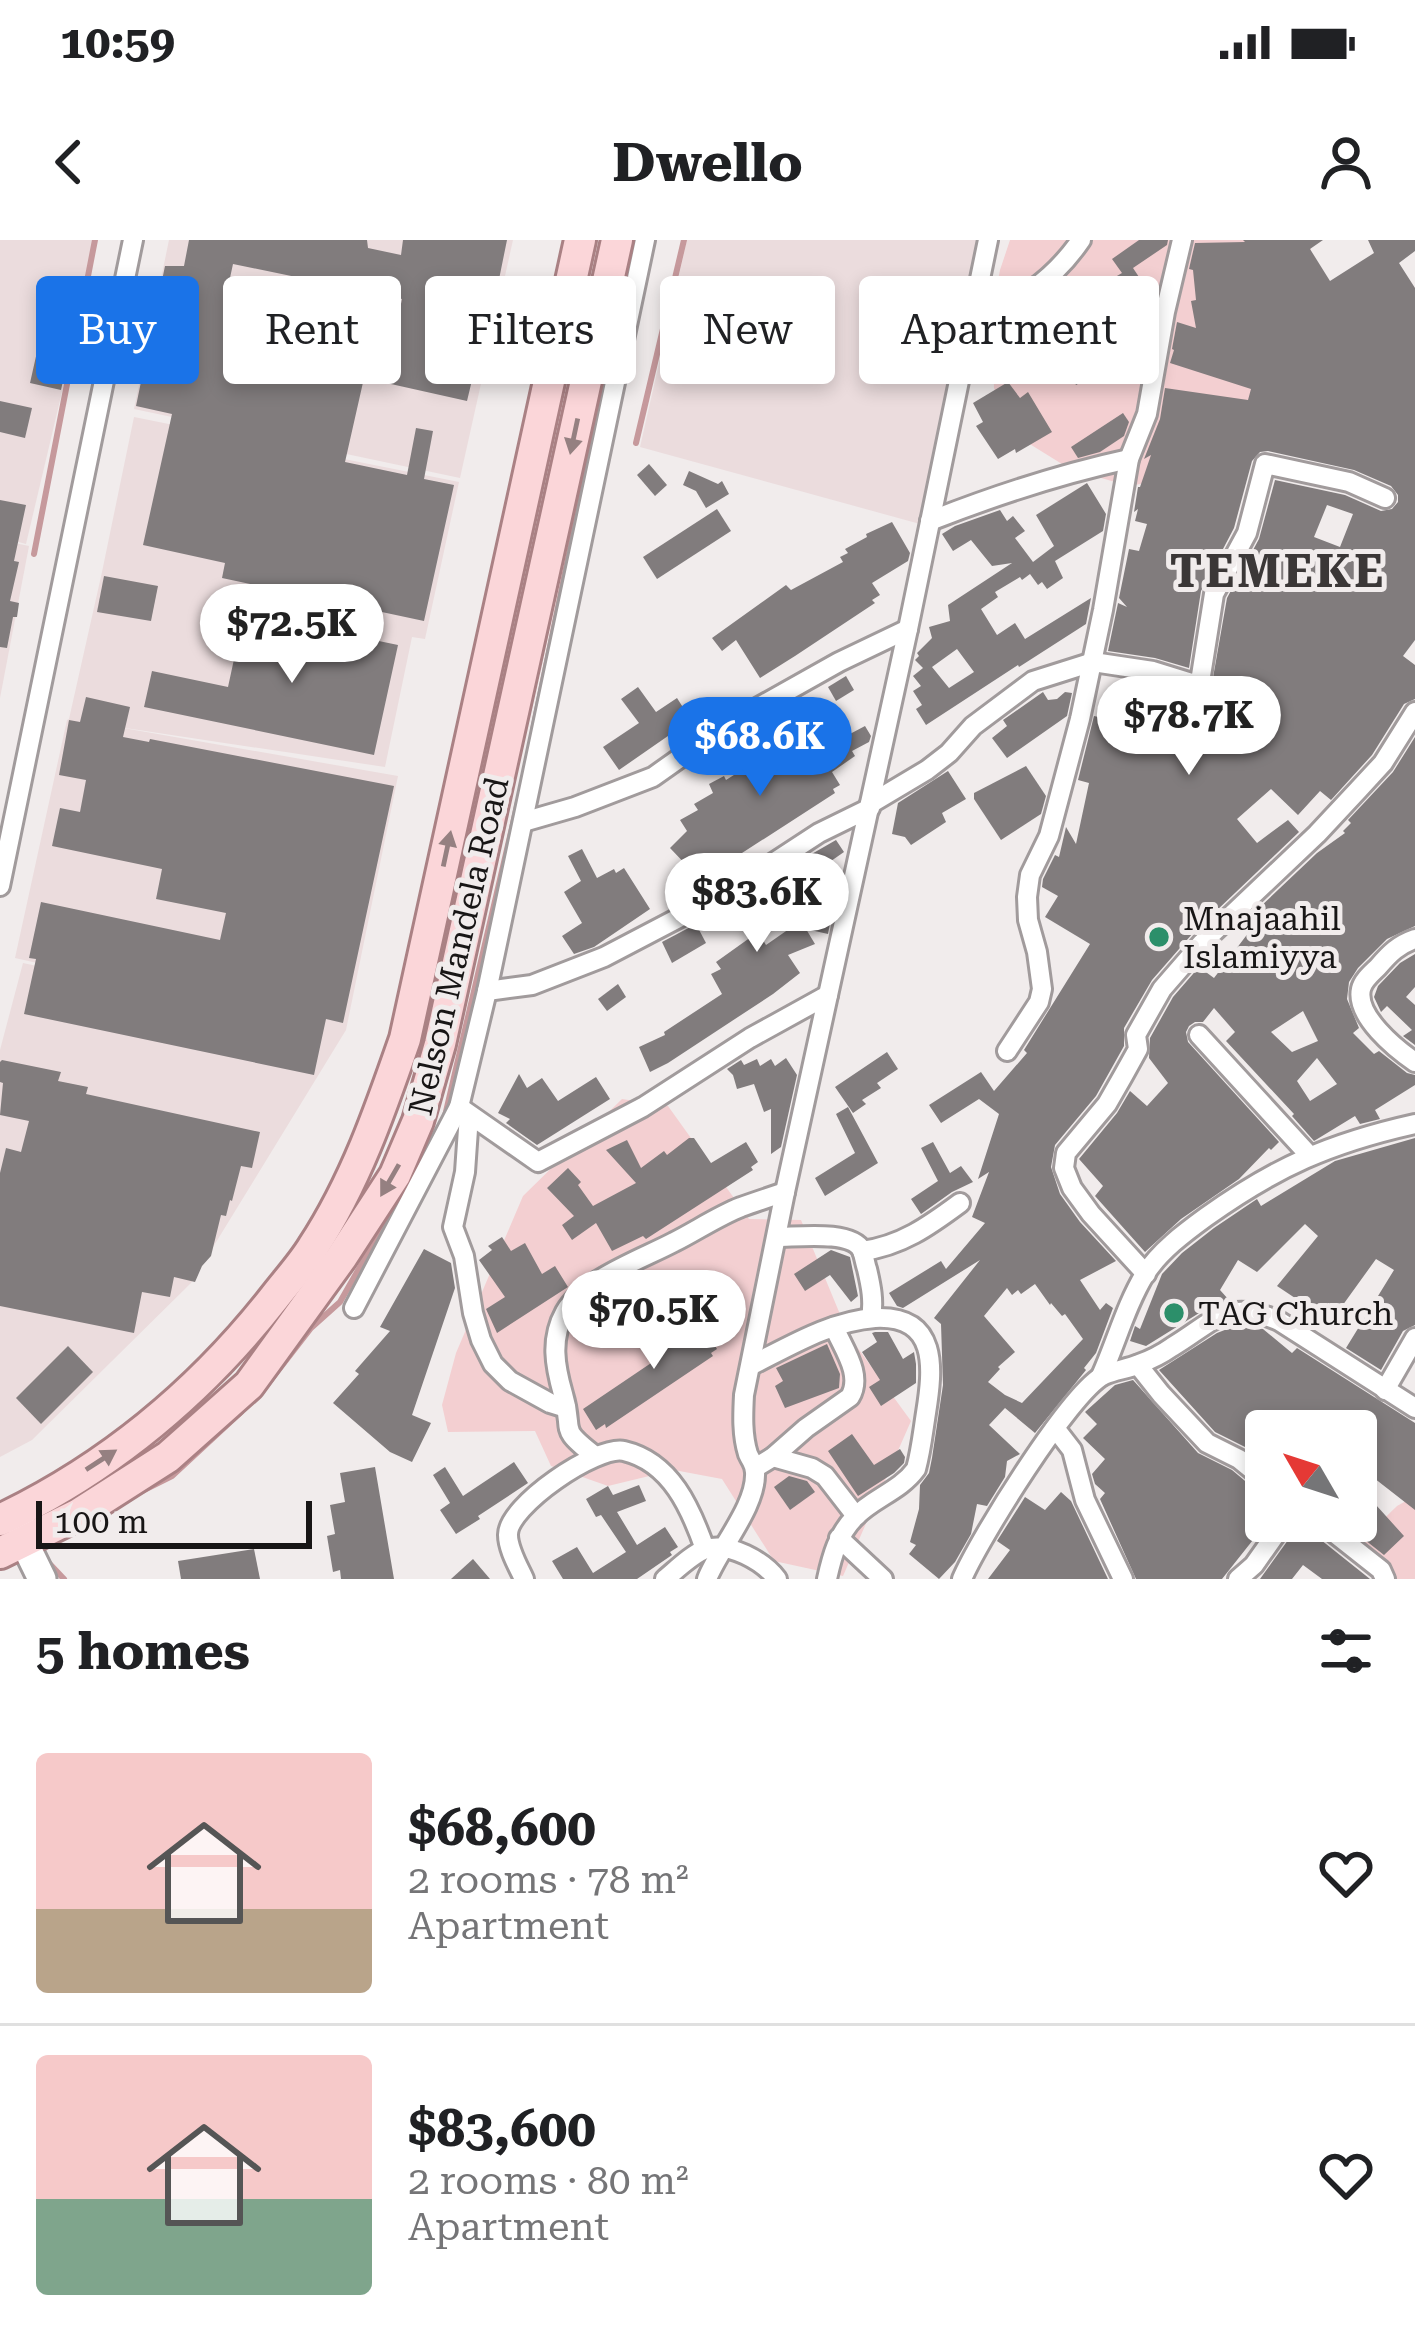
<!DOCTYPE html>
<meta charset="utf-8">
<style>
body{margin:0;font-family:"Roboto Serif",serif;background:#f6f6f6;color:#202124;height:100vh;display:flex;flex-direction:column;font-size:45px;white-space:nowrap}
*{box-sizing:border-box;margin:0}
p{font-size:39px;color:#757577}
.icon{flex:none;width:66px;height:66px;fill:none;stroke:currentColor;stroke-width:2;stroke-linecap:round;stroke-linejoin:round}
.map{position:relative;height:1339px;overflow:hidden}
.details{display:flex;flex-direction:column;background:#fff;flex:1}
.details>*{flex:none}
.guide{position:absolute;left:36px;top:36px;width:1344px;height:108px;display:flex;gap:24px}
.needle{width:78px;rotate:309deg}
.controls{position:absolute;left:1245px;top:1170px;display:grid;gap:24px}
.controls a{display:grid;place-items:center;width:132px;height:132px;border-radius:12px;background:#fff;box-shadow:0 6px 18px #0003;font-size:60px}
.scale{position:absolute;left:36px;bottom:30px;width:276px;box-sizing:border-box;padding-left:12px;border:6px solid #181616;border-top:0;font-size:33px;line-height:42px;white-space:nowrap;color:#181616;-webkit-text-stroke:9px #f1ecec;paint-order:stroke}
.price{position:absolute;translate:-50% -102px;padding:0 27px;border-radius:42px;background:#fff;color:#222;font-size:39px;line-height:78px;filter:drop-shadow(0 3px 6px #0008)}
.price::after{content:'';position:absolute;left:50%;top:72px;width:36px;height:27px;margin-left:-18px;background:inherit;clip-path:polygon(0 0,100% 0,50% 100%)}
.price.current{background:#1a73e8;color:#fff}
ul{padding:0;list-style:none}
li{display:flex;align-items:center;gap:36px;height:300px;padding:0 36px}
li+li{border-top:3px solid #e0e0e0}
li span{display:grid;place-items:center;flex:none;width:336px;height:240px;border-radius:12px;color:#555}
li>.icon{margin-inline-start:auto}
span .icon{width:144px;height:144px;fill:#fffc;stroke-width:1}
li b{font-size:51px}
h2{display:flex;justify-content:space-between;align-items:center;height:144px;padding:0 36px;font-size:51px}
.pill{padding:0 42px;border-radius:12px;background:#fff;box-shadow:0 6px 18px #0003;font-size:42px;line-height:108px}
.pill.current{background:#1a73e8;color:#fff}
.status{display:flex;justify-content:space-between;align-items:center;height:84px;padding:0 60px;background:#fff;direction:ltr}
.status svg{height:33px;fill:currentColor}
header{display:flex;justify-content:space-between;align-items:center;height:156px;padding:0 36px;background:#fff;font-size:54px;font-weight:700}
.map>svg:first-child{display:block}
.built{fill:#ebdcdd}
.green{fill:#f3cfd1}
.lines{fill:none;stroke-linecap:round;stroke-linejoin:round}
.stream{stroke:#c6999c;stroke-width:6}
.building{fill:#817c7d;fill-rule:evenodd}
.street-casing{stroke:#a19b9c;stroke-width:24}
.secondary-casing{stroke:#a19b9c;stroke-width:33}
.primary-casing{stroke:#aa8184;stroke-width:36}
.street{stroke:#fff;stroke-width:18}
.secondary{stroke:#fff;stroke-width:27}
.primary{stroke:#fbd6d9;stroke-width:30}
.oneway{fill:#958081}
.poi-dot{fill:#2c8f6a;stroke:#f1ecec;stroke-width:4.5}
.labels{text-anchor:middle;stroke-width:10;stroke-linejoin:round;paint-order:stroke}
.poi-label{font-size:33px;fill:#181616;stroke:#f1ecec;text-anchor:start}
.street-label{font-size:33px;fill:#181616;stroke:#f1ecec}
.district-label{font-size:45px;font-weight:bold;letter-spacing:3px;fill:#3b3737;stroke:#f1ecec}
</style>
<div class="status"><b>10:59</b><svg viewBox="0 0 49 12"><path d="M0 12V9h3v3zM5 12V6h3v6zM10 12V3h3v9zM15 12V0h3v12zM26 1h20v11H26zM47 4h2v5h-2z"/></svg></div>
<header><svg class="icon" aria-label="back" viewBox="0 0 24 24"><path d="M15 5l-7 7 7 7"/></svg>Dwello<svg class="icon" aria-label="person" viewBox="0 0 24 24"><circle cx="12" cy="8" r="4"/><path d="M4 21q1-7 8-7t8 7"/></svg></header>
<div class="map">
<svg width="1415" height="1339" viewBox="0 0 1415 1339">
<rect width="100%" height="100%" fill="#f1ecec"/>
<g class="built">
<polygon points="0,0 98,0 26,304 0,297"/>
<polygon points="169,0 513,0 460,238 134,169"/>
<polygon points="687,0 979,0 920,284 640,207"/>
<polygon points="134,177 459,242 425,399 412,397 385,527 112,486 398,536 346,790 191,1043 32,1200 0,1217 0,810 23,723 309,784 15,718 67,480 69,479 102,332"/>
<polygon points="0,300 29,306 0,458"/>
</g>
<g class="green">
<polygon points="1010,0 1310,0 1313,44 1273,145 1169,239 1129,246 1070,229 1015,195 994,148 991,79 1000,30"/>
<polygon points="622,859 668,866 749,979 801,980 849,1096 911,1181 843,1336 774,1321 722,1239 674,1230 608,1246 551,1226 535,1191 448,1192 442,1165 456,1113 523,956"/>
<polygon points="1415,1256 1415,1339 1381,1339 1356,1306 1397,1266"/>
</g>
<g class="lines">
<g class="stream">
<polyline points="636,203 684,0"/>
<polyline points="34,314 95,0"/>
<polyline points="533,490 633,0"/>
<polyline points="445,876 518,562"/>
<polyline points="260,1154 311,1088 340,1062 430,904"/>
<polyline points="140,1252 172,1236 241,1172"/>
<polyline points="46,1320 64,1339"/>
</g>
</g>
<g class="building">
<path d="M189 0H367L368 8 401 15 403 0H507L495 59 499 60 495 79 453 69 445 104 479 111 467 161 364 138 345 222 407 235 416 188 433 191 424 239 454 245 424 381 222 338 225 323 143 305 172 174 136 166 165 26H184ZM233 24 402 59 395 93 373 88 371 95 225 61Z"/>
<polygon points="1139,0 1168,0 1167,5 1133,28 1151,55 1134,67 1148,88 1146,100 1132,110 1136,138 1122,141 1119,122 1076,145 1063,119 1045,131 1023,99 1008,109 996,92 1048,58 1053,66 1074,57 1076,60 1122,33 1112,19"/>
<path d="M1243 0H1323L1310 9 1330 41 1374 13 1368 0H1415V11L1399 23 1415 48V400L1403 416 1415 425V459L1404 464 1372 515 1331 560 1320 551 1298 575 1271 549 1237 579 1257 603 1288 580 1299 592 1193 693 1152 740 1124 788V806L1096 856 1055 905 1051 927 1060 954 1080 982 1116 1021 1080 1040 1100 1070 1106 1063 1113 1068 1096 1113 1084 1128 1086 1130 1035 1193 1005 1168 989 1185 1020 1214 1007 1221 1005 1237 987 1266 977 1264 971 1294 955 1322 939 1339 909 1314 916 1305 910 1302 919 1269 920 1245 929 1233 932 1218 943 1145 941 1084 934 1078 980 1020 903 1068 897 1066 889 1053 941 1021 946 1029 985 983 972 977 989 932 978 939 999 874 979 859 941 883 929 865 981 832 994 851 1027 813 1024 810 1090 704 1045 677 1058 656 1042 647 1043 639 1055 615 1059 617 1066 587 1076 604 1089 543 1078 540 1094 476 1124 483 1151 445 1193 457 1205 455 1211 449 1227 358 1259 299 1275 240 1345 255 1381 271 1392 269 1398 262V255L1391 246 1354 230 1268 211 1260 212 1252 221 1234 288 1201 351 1189 428 1155 418 1108 411 1118 363 1127 367 1119 358 1129 309 1139 311 1147 284 1135 281 1138 269 1134 272 1138 247H1140L1151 215 1144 219 1160 179 1165 148 1248 160 1251 149 1170 123 1174 110 1172 109 1177 82 1196 88 1191 61 1196 60 1193 30 1189 29 1195 3 1245 2ZM1327 265 1353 274 1340 307 1314 297ZM1035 1044 1050 1065 1051 1063 1062 1076 1065 1074 1083 1099 1022 1163 1005 1155 988 1142 1000 1129 998 1127 1015 1112 984 1076 1007 1048 1012 1055 1018 1050 1021 1054Z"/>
<polygon points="48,63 79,70 70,119 68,118 61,150 30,143"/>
<polygon points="1008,142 1020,158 1028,152 1052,192 1016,213 1015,209 998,219 976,186 983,182 973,163"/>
<polygon points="0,161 32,168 25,198 0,192"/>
<polygon points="1123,173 1129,182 1124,196 1100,212 1078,218 1071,207"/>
<polygon points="649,224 667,245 655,256 637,235"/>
<polygon points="689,231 718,244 722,241 729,254 706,268 696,251 683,245"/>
<path d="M1087 243 1106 274 1103 291 1055 321 1063 338 1047 349 1042 342 1038 345 1030 334 1022 340 1020 337 995 352 998 357 981 369 997 395 1015 383 1025 399 1091 358 1086 384 1019 427 1018 425 926 485 916 469 922 465 913 451 921 446 913 436 923 428 915 420 919 416 917 413 932 398 929 387 950 381 948 365 1012 323 992 326 971 300 953 311 942 294 955 286 1000 270 1007 281 1013 276 1025 291 1015 298 1033 322 1054 306 1036 275ZM957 409 974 432 949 448 932 427Z"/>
<polygon points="0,260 26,265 14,321 19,322 10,361 19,363 17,377 13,377 7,408 0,407"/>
<polygon points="717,269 731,291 657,339 643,317"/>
<polygon points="892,282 910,313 908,321 872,343 880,355 872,360 875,363 795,416 760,438 736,400 722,411 712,398 786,345 791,350 843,322 840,317 848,313 845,309 867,297 866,294"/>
<polygon points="104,336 158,346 151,381 97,372"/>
<polygon points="244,373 398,405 374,515 144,467 152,431 228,447"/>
<polygon points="846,436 854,450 836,461 828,447"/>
<polygon points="638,447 656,472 677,458 691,480 619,530 603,507 639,483 621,459"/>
<polygon points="1043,452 1048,460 1057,459 1065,452 1072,453 1067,476 1007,518 992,498 1007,486 1003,480"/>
<polygon points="86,457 130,467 123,497 149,502 150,499 394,546 343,783 326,779 314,835 24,774 36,719 29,718 41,662 220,700 226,673 156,659 162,629 52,606 60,568 80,572 86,540 59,535 69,480 80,482"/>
<polygon points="760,482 778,507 782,505 789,516 843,486 848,495 865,486 871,496 869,502 852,511 855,516 832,532 840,545 833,549 835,553 674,657 668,650 691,630 670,608 687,591 680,580 698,570 694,564 713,553 709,544 724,536 726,540 756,521 738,494"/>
<path d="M1415 497V686L1387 699 1358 728 1349 742 1347 759 1359 788 1353 793 1374 814 1379 811 1407 833 1415 835V845L1375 870 1380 879 1360 884 1355 876 1314 901 1292 876 1294 874 1226 801 1235 792 1214 768 1203 782H1195L1189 786 1186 792 1188 802 1279 902 1271 910 1269 908 1239 939 1181 979 1145 1012 1095 956 1103 946 1079 919 1117 873 1130 851 1147 866 1168 843 1149 818 1150 798 1173 757 1199 727 1214 738 1249 692 1241 685 1317 613 1345 593 1343 591 1351 583 1348 580 1393 532ZM1303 771 1318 801 1292 812 1271 792ZM1317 818 1337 844 1310 861 1297 841Z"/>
<polygon points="1026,526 1046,556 1041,574 1001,600 974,559 974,553"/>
<polygon points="948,531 966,559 942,573 946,582 911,605 905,597 892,594 898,563"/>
<polygon points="836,600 844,612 821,628 834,662 828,694 806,689 815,704 788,715 800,733 773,754 668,823 650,832 639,807 665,795 664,792 722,754 711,734 721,729 716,722 758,692 766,705 789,689 776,665 740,688 726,668 777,636 781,642 807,627 803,619"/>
<polygon points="582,609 597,638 614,629 616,633 624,628 650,669 594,707 574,714 562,696 582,683 564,652 581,641 568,616"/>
<polygon points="696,684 706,703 672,723 662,702"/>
<polygon points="1415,714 1415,747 1406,757 1415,765 1415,805 1403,796 1412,790 1387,766 1381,772 1374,757 1378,746 1400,723"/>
<polygon points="618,744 626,757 607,771 598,759"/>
<polygon points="887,812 898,829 877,843 881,848 862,860 866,864 853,873 835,847"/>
<polygon points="786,818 797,835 781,907 771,914 771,869 764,872 754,844 737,849 733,835 727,829 741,820 744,825 757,819 760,826 771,819 775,826"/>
<polygon points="2,820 61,832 58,841 88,847 86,854 260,892 252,928 241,926 232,961 230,960 226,976 221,975 211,1016 202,1026 195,1042 174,1037 170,1057 142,1052 134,1093 0,1066 0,933 6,908 21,912 29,881 0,875 3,843 0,842 0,822"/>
<polygon points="519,834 527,848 542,838 558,861 596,837 610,859 537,905 506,883 510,879 498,873"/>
<polygon points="848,867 878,923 825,956 815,938 855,913 836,874"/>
<polygon points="689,898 694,898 711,923 746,902 758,922 751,927 753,930 646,999 643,996 612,1011 596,983 572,1000 562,985 574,976 547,948 568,928 581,942 578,945 593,966 636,943 606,910 627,900 641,928 664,911 667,915"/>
<polygon points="1415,898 1415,1085 1403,1091 1381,1130 1346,1108 1394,1030 1376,1019 1327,1087 1307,1072 1310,1068 1277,1046 1318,996 1305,984 1257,1032 1238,1020 1220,1050 1229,1060 1204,1070 1146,1106 1130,1101 1135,1086 1140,1089 1162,1034 1182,1013 1214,988 1257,959 1261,966 1335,921"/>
<polygon points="933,902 950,933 961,926 973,942 952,952 921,974 911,959 938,941 921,908"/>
<polygon points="502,997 511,1011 525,1003 542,1034 555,1026 568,1047 497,1093 486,1069 505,1057 479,1020 492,1010 488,1006"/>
<polygon points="424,1009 451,1023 455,1048 412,1175 431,1183 412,1222 390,1212 333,1163 359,1134 355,1131 390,1091 380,1087"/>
<polygon points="831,1010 850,1017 858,1056 851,1062 830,1035 805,1051 794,1034"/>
<polygon points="679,1075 691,1096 704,1088 717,1109 711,1113 713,1116 606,1188 605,1184 596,1190 583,1169 663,1115 649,1092"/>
<polygon points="1245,1085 1263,1089 1292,1113 1297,1108 1415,1183 1415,1270 1356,1224 1356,1191 1266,1191 1266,1224 1245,1207 1215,1192 1159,1130 1217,1093 1235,1086"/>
<polygon points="875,1092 888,1092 903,1119 914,1112 916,1124 916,1143 881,1166 869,1147 880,1140 862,1112 877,1102 872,1093"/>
<polygon points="827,1104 840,1134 839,1148 785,1168 775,1146 783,1141 776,1128"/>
<polygon points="68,1106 93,1132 41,1184 16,1158"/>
<polygon points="1133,1140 1198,1213 1232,1230 1257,1251 1266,1254 1266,1281 1268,1281 1222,1339 1136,1339 1100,1259 1105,1253 1095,1244 1092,1234 1105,1219 1083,1198 1097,1184 1085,1172 1115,1145"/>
<polygon points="852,1194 874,1225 900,1209 905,1217 904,1223 894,1233 858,1256 828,1211"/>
<polygon points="514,1222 528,1243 478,1276 480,1279 456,1294 440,1270 450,1263 433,1235 445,1227 463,1256"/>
<polygon points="375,1227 394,1339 341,1339 340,1330 333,1332 327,1296 335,1294 330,1265 345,1262 340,1233"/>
<polygon points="789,1236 807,1241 815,1252 790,1270 774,1247"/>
<polygon points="639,1245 646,1261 617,1272 637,1305 665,1287 678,1307 670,1312 672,1315 637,1339 563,1339 552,1321 577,1307 593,1333 626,1312 601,1275 596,1277 586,1259 608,1246 613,1255"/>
<polygon points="1061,1252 1071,1261 1108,1339 988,1339 1010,1310 997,1301 1025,1257 1045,1270"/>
<polygon points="1376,1265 1404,1296 1384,1315 1341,1281 1356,1281 1364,1270 1368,1273"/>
<polygon points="1298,1281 1306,1281 1311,1292 1370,1339 1322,1339 1303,1325 1292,1339 1260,1339 1296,1289"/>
<polygon points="254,1309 260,1339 181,1339 178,1321"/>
<polygon points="473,1319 490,1339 451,1339"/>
</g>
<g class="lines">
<g class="street-casing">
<g id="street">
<path d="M970 85C1017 61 1050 45 1081 0"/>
<path d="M930 281C996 255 1060 234 1129 219"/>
<polyline points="870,564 927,530 949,513 973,486 1033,441 1093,422 1153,431 1195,444 1200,442 1214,354 1247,293 1265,224 1349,242 1385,258"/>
<polyline points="523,582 575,567 653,537 725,486 839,422 908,389"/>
<polyline points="0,646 133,0"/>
<path d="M1415 699C1398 705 1390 713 1378 727 1372 733 1363 740 1361 749 1355 776 1396 809 1415 822"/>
<polyline points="487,751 532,745 604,717 732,650 819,593 870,568"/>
<polyline points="1199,795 1309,915"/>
<polyline points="1007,811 1039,762 1042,749 1037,712 1028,680 1027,657 1030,635 1049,596 1080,479 1103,370 1129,219 1147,174 1165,72 1182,0"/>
<polyline points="459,867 538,922 643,867 750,798 828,755"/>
<polyline points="469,875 465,932 453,987 464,1016 473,1073 481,1100 493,1124 510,1141 550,1163 566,1168"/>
<path d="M777 997C798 997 851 990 862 1010 863 1012 866 1027 867 1029 871 1046 874 1061 871 1078"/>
<path d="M862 1011C901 1006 929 986 960 963"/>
<polyline points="1146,1034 1091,974 1072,948 1064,928 1066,913 1107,864 1123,836 1138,809 1136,795 1162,749 1202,703 1317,594 1359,549 1383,523 1415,472"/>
<polyline points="354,1068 459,867 487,751 645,0"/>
<path d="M752 1125C790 1106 831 1081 875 1078 939 1075 933 1129 926 1173 923 1192 921 1211 916 1229 900 1251 873 1258 855 1277 838 1294 832 1316 827 1339"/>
<polyline points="1138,1125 1161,1154 1207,1203 1239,1219 1266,1241"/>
<path d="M1101 1136C1116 1103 1126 1065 1145 1034 1160 1011 1184 993 1206 977 1276 927 1330 903 1415 884"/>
<polyline points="1385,1150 1415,1098"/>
<polyline points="1055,1188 1072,1210 1085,1260 1123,1339"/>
<path d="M595 1216C556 1186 575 1193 563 1154 555 1126 550 1099 565 1072 584 1039 642 1019 674 1002 696 991 718 976 741 967 755 962 770 957 785 952"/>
<polyline points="773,1217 812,1228 825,1236 856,1276"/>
<path d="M755 1228 773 1217 806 1188 850 1157C863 1135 844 1110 834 1087"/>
<polyline points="1319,1281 1381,1330 1385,1339"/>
<polyline points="839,1298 883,1339"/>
<path d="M524 1339C518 1326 508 1309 508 1295 507 1266 597 1205 624 1211 671 1222 691 1269 705 1309"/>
<path d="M665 1339C676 1330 692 1314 706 1309 730 1302 763 1321 777 1339"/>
<path d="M707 1339C719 1308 757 1266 755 1232 754 1222 752 1223 748 1214 742 1195 743 1174 744 1155L785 952 908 389 988 0"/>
<path d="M962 1339C978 1301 1070 1152 1104 1135 1114 1130 1128 1129 1139 1124 1150 1120 1162 1114 1172 1107 1214 1082 1226 1058 1279 1081L1415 1168"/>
<polyline points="1238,1339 1254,1325 1285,1281"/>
</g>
</g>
<g class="secondary-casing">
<polyline id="secondary" points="21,1282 24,1302 42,1339"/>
</g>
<g class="primary-casing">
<g id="primary">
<path d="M0 1280C109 1228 200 1152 274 1058 287 1041 302 1025 313 1007 355 943 380 871 405 799L580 0"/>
<polyline points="0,1313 79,1274 168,1217 249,1145 341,1018 395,935 418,881 440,804 617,0"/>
</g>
</g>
<use href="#street" class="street"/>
<use href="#secondary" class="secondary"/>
<use href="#primary" class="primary"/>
</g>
<defs><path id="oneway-solid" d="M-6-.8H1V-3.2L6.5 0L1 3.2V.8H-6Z" transform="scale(3)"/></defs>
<g class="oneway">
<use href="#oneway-solid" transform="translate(574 196) rotate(102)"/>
<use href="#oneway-solid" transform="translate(447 609) rotate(-78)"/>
<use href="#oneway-solid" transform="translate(390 940) rotate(120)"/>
<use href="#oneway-solid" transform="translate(101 1220) rotate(-33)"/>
</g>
<g class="poi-dot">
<circle cx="1159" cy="697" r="12"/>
<circle cx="1174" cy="1073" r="12"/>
</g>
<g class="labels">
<g class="poi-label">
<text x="1183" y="690">Mnajaahil<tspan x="1183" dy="38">Islamiyya</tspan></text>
<text x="1198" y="1085">TAG Church</text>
</g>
<g class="street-label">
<text transform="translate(458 706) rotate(-77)" y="12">Nelson Mandela Road</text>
</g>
<g class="district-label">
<text x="1278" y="347">TEMEKE</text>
</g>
</g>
</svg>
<div class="controls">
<a><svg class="needle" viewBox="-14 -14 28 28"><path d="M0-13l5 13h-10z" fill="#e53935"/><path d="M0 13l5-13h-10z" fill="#757577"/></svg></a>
</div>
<div class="scale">100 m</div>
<b class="price" style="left:292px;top:446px">$72.5K</b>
<b class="price" style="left:1189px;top:538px">$78.7K</b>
<b class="price current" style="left:760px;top:559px">$68.6K</b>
<b class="price" style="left:757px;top:715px">$83.6K</b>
<b class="price" style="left:654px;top:1132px">$70.5K</b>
<div class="guide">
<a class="pill current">Buy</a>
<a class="pill">Rent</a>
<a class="pill">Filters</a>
<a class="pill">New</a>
<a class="pill">Apartment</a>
</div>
</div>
<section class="details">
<h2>5 homes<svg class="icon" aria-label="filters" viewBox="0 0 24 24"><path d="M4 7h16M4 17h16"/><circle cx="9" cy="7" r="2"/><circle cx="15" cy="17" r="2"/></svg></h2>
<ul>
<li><span style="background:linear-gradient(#f6c9c9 65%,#b9a48a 0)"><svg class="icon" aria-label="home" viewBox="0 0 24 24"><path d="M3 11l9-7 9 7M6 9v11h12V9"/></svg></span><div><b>$68,600</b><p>2 rooms · 78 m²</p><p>Apartment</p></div><svg class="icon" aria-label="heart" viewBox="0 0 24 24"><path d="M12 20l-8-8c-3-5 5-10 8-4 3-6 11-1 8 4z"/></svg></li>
<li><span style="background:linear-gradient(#f6c9c9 60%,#7fa58c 0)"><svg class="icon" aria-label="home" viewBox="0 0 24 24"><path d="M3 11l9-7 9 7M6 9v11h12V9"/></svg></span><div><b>$83,600</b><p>2 rooms · 80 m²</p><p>Apartment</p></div><svg class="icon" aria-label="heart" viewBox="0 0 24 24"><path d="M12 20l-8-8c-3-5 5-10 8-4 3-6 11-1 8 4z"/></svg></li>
</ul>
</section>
